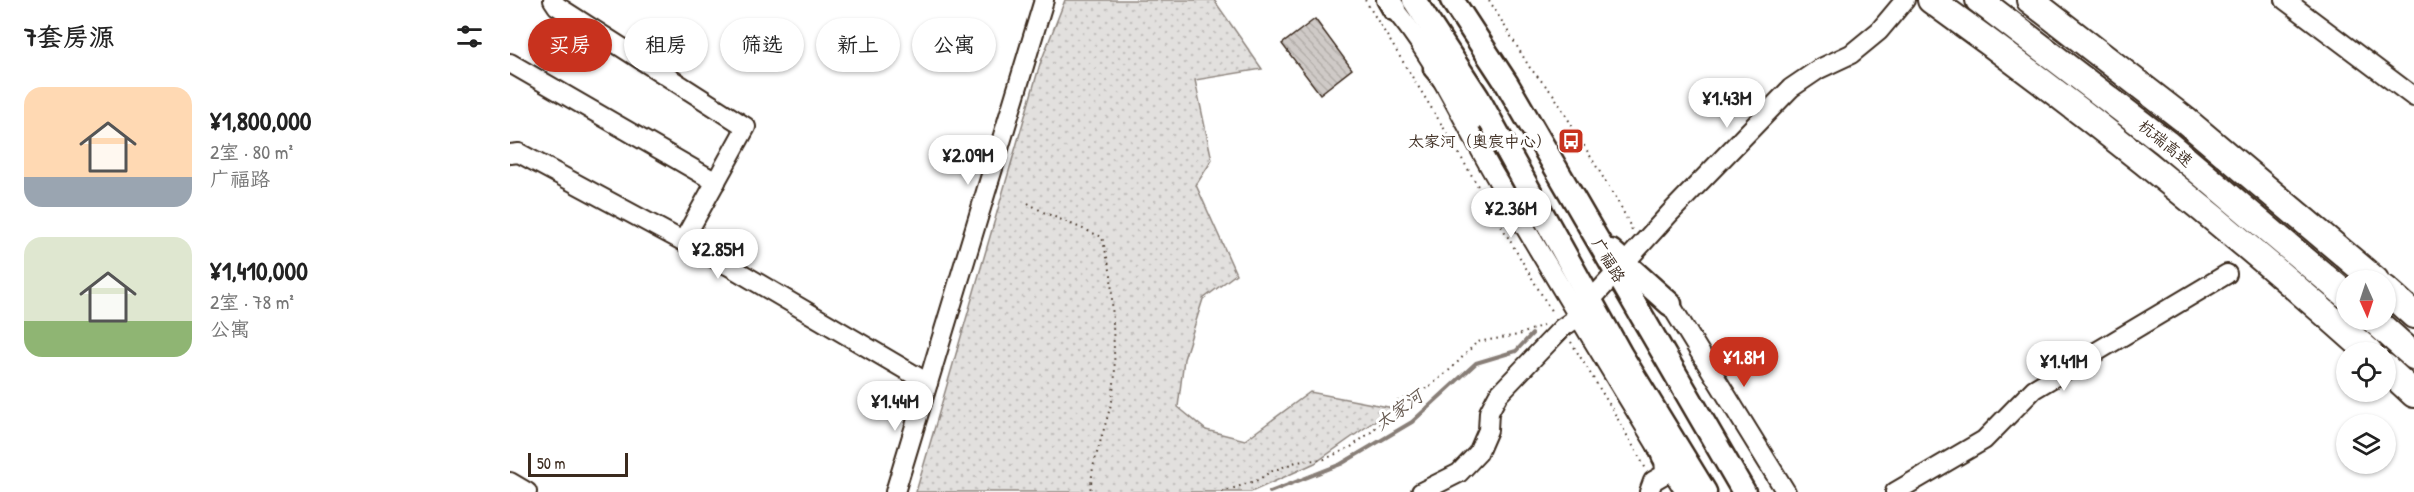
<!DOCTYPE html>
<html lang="zh">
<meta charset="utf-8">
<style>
body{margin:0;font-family:"Patrick Hand","LXGW WenKai TC",sans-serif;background:#f6f6f6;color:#222;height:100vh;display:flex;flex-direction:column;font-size:22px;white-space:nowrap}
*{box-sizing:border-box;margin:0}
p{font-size:20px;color:#767676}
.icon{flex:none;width:33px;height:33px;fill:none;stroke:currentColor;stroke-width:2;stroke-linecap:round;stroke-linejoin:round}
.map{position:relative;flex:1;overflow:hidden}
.sheet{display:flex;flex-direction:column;background:#fff;width:510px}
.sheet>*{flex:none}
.top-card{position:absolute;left:18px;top:18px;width:570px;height:54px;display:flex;gap:12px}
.needle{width:39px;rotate:177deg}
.fabs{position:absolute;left:1826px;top:270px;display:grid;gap:12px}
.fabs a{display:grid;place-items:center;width:60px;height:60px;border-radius:50%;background:#fff;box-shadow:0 2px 4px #0004;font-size:30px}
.scale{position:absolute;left:18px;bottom:15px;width:100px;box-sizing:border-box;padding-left:6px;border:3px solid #3b2a1e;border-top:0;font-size:16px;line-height:21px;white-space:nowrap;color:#3b2a1e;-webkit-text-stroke:4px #fff;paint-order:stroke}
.price{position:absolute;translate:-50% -51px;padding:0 14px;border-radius:21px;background:#fff;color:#222;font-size:20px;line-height:39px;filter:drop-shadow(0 2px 3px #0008)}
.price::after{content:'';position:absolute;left:50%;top:36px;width:18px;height:14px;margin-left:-9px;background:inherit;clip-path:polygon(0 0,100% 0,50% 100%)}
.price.on{background:#c8321e;color:#fff}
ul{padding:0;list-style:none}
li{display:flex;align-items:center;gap:18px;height:150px;padding:0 24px}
li span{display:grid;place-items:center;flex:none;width:168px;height:120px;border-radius:18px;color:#555}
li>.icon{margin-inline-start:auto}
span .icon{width:72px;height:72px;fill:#fffc;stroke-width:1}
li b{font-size:26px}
h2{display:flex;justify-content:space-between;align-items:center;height:72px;padding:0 24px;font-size:26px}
.chip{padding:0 21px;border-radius:27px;background:#fff;box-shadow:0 2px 4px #0004;font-size:21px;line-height:54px}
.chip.on{background:#c8321e;color:#fff}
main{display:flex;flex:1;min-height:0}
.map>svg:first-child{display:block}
.green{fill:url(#green-dots);stroke:#8e857e;stroke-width:1.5}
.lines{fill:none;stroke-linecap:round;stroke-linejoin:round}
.stream{stroke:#887e77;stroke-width:4}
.building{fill:url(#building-back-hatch);stroke:#3b2a1e;stroke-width:1.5}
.minor-casing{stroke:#3b2a1e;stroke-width:22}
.major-casing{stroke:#3b2a1e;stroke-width:27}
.highway-casing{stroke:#3b2a1e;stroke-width:30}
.path{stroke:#3b2a1e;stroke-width:2;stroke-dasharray:1.5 4.5;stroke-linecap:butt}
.minor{stroke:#fff;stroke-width:18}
.major{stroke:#fff;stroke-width:22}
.highway{stroke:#fff;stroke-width:26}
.labels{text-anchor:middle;stroke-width:6;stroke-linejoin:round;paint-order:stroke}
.poi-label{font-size:16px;fill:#3b2a1e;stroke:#fff;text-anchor:end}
.street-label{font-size:16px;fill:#3b2a1e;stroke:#fff}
.water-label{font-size:18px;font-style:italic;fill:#685b52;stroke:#fff}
</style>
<main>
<section class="sheet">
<h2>7套房源<svg class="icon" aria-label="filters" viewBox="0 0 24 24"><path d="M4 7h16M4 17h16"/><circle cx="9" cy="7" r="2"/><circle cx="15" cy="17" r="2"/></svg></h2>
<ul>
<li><span style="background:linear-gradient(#ffd9b3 75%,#9aa5b1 0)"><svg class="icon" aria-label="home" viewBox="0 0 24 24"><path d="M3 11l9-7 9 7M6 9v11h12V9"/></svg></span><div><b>¥1,800,000</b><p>2室 · 80 m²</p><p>广福路</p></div></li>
<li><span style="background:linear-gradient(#dfe7d0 70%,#8fb573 0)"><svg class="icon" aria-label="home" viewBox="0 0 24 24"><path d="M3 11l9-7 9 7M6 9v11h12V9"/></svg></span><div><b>¥1,410,000</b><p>2室 · 78 m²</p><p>公寓</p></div></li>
</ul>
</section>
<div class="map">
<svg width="1904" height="492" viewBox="0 0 1904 492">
<defs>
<pattern id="green-dots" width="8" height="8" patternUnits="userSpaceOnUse" patternTransform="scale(1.5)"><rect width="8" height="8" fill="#e2e0de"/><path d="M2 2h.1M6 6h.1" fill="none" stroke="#c3c0be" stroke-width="1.8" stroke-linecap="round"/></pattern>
<pattern id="building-back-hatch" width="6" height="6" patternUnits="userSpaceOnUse" patternTransform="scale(1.5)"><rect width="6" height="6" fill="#cfcac7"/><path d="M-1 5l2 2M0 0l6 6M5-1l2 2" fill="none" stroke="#b3aeaa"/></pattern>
</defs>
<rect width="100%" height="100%" fill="#fff"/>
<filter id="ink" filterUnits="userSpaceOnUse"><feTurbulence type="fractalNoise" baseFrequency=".0167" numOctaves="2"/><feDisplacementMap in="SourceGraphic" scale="12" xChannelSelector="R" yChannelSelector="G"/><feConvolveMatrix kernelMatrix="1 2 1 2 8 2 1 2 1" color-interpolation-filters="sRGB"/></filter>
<g filter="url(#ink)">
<polygon class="green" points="555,0 704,0 752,69 685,80 702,160 686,185 726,274 693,299 674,359 668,407 696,430 735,440 800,392 883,408 805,463 741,492 406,492 530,64"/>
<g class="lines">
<polyline class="stream" points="760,492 831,464 902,422 966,363 1006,351 1022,334"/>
</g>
<polygon class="building" points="805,19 842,69 810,94 772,44"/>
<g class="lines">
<g class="minor-casing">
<g id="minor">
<polyline points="43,0 47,6 236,127 173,241"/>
<path d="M876 0C924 52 952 121 988 181 1049 286 1112 389 1175 492"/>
<polyline points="1775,0 1904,97"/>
<polyline points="0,63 206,182"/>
<polyline points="0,154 9,153 219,266 418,383"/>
<polyline points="1081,300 1160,213 1281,88 1309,69 1341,54 1369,31 1395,0"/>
<polyline points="1160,304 1276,492"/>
<polyline points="0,482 17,492"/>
<polyline points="385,492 534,0"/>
<polyline points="911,492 949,473 968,453 978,430 979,412 988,395 1052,328 1068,317"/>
<polyline points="1139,492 1143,481 1155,474 1154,457"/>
<polyline points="1385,492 1474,440 1524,389 1717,274"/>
</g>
</g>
<g class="major-casing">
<g id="major">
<polyline points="879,0 884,9"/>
<polyline points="904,0 968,98 1111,355 1195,492"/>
<polyline points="942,0 997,84 1234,492"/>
<polyline points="925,68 967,117"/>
<polyline points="1101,251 1160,304"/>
<polyline points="1140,423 1154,457"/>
</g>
</g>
<g class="highway-casing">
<g id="highway">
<path d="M1421 0C1573 109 1719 227 1859 352"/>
<polyline points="1469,0 1656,143 1836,295"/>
<polyline points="1520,0 1675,120 1865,280"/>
<polyline points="1875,289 1904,315"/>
<polyline points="1864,320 1904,356"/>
<polyline points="1875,367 1904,394"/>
</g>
</g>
<g class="path">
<polyline points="855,0 938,135 1043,314"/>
<polyline points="979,0 1020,68 1043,94 1112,209 1123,232"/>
<polyline points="518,203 533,212 592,237 601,274 605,375 602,401 583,467 580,492"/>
<polyline points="1061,342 1101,407 1136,469"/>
<polyline points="712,492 748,480 760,472 786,462 815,459 841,447 861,432 882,412 888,401 920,386 942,368 967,342 1009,335 1033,325"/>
</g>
<use href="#minor" class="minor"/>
<use href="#major" class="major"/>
<use href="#highway" class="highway"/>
</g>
</g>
<defs>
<g id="bus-square" transform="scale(1.35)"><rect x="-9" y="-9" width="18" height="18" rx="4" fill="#c8321e" stroke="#fff"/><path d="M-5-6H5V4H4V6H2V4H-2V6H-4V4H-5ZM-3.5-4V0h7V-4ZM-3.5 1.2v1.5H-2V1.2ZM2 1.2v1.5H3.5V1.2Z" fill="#fff"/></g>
</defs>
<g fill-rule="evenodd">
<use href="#bus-square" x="1061" y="141"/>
</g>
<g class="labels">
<g class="poi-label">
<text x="1042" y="147">太家河（奥宸中心）</text>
</g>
<g class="street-label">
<text transform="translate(1656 143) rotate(39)" y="6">杭瑞高速</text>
<text transform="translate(1099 260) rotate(59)" y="6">广福路</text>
</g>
<g class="water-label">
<text transform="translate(889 410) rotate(-36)" y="6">太家河</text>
</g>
</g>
</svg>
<div class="fabs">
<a><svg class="needle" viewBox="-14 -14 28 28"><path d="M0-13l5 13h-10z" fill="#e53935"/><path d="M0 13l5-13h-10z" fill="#767676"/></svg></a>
<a><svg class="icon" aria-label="locate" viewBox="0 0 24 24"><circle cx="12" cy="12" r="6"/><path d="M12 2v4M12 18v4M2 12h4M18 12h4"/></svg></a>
<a><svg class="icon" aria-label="layers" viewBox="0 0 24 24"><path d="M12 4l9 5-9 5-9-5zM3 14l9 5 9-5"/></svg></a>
</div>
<div class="scale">50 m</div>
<b class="price" style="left:1217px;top:129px">¥1.43M</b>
<b class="price" style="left:458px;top:186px">¥2.09M</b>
<b class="price" style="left:1001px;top:239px">¥2.36M</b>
<b class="price" style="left:208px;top:280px">¥2.85M</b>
<b class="price on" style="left:1234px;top:388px">¥1.8M</b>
<b class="price" style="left:1554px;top:392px">¥1.41M</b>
<b class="price" style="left:385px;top:432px">¥1.44M</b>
<div class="top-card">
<a class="chip on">买房</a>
<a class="chip">租房</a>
<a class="chip">筛选</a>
<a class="chip">新上</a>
<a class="chip">公寓</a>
</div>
</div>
</main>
